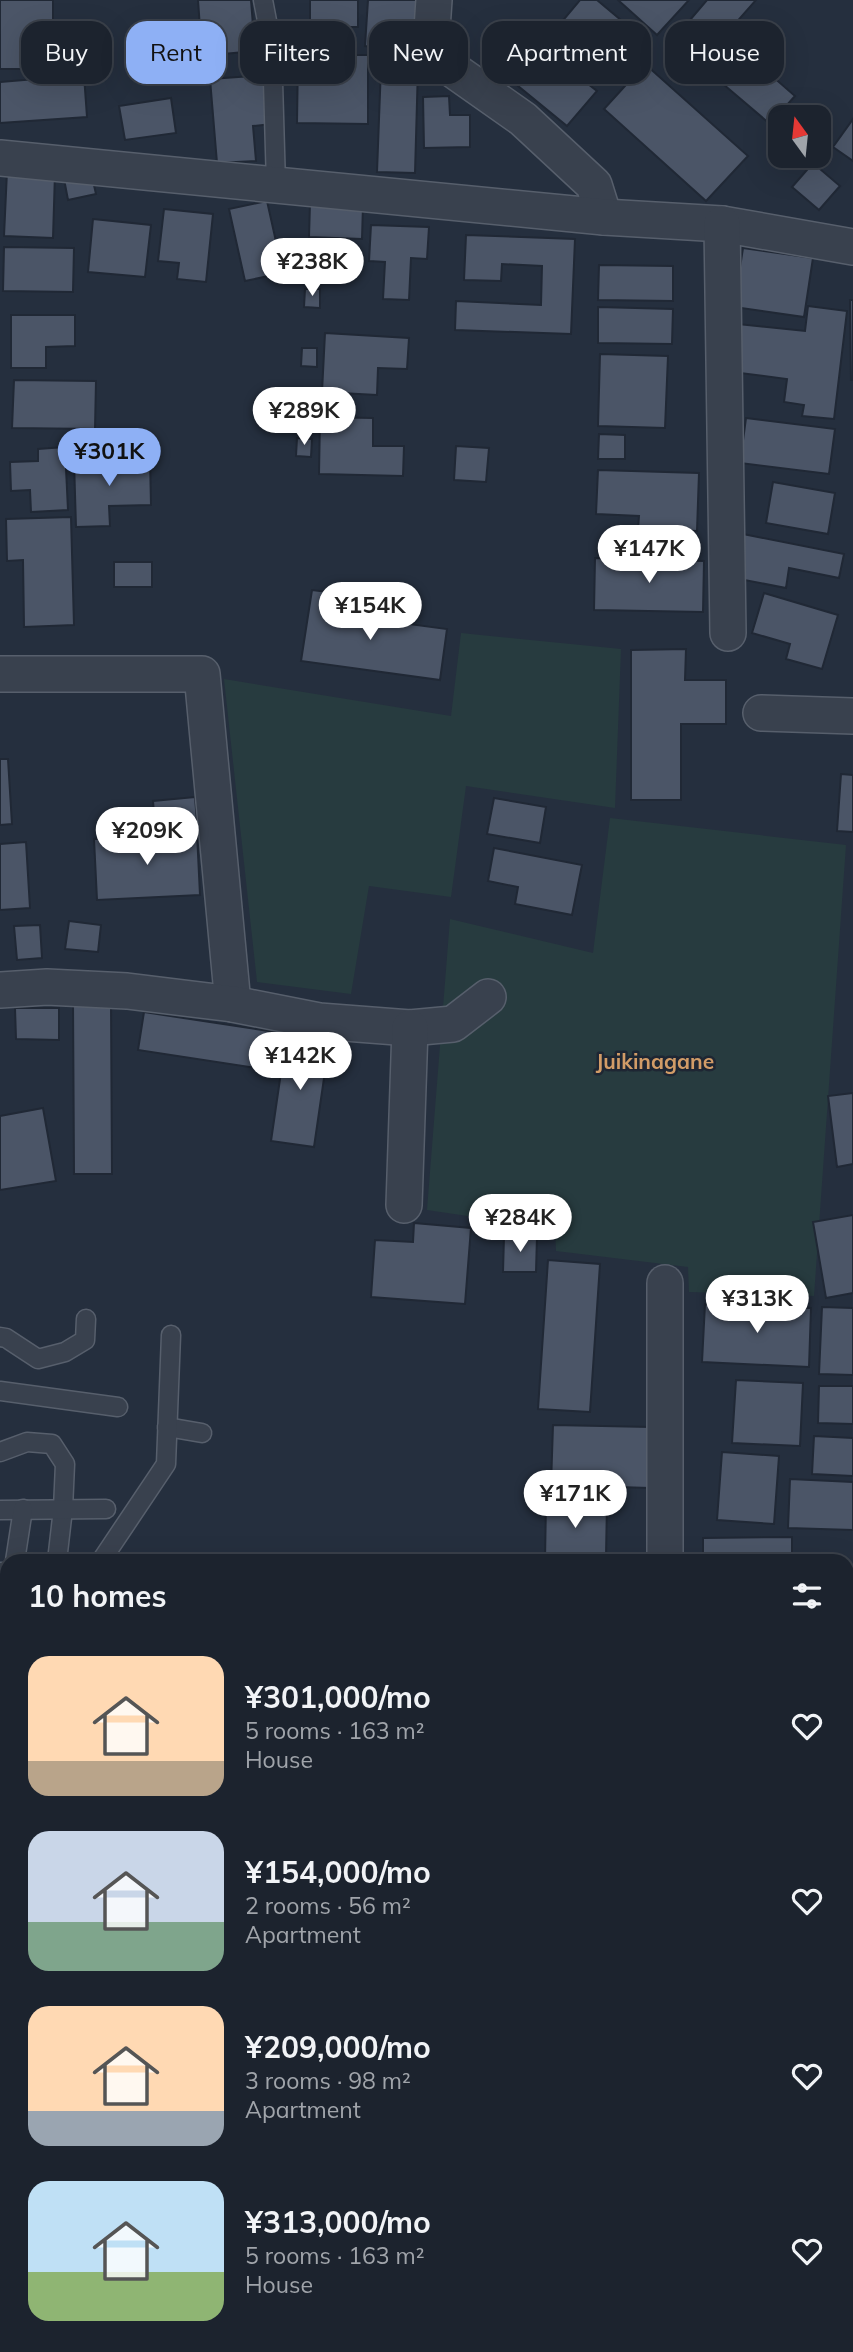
<!DOCTYPE html>
<meta charset="utf-8">
<style>
body{margin:0;font-family:Mulish,sans-serif;background:#252b36;color:#f1f3f6;height:100vh;display:flex;flex-direction:column;font-size:26px;white-space:nowrap}
*{box-sizing:border-box;margin:0}
p{font-size:23px;color:#a0a4aa}
.icon{flex:none;width:38px;height:38px;fill:none;stroke:currentColor;stroke-width:2;stroke-linecap:round;stroke-linejoin:round}
.map{position:relative;flex:1;overflow:hidden}
.panel{position:absolute;left:0px;top:1554px;width:854px;height:798px;display:flex;flex-direction:column;background:#1c232e;border-radius:21px 21px 0 0;box-shadow:0 7px 28px #0002,0 0 0 2px #3a404a}
.panel>*{flex:none}
.guide{position:absolute;left:21px;top:21px;width:812px;height:63px;display:flex;gap:14px}
.needle{width:46px;rotate:345deg}
.fabs{position:absolute;left:768px;top:105px;display:grid;gap:14px}
.fabs a{display:grid;place-items:center;width:63px;height:63px;border-radius:14px;background:#1c232e;box-shadow:0 7px 28px #0002,0 0 0 2px #3a404a;font-size:35px}
.price{position:absolute;translate:-50% -60px;padding:0 16px;border-radius:24px;background:#fff;color:#222;font-size:23px;line-height:46px;filter:drop-shadow(0 2px 4px #0008)}
.price::after{content:'';position:absolute;left:50%;top:42px;width:21px;height:16px;margin-left:-10px;background:inherit;clip-path:polygon(0 0,100% 0,50% 100%)}
.price.selected{background:#8eb0f5;color:#111}
ul{padding:0;list-style:none}
li{display:flex;align-items:center;gap:21px;height:175px;padding:0 28px}
li span{display:grid;place-items:center;flex:none;width:196px;height:140px;border-radius:21px;color:#555}
li>.icon{margin-inline-start:auto}
span .icon{width:84px;height:84px;fill:#fffc;stroke-width:1}
li b{font-size:30px}
h2{display:flex;justify-content:space-between;align-items:center;height:84px;padding:0 28px;font-size:30px}
.pill{padding:0 24px;border-radius:21px;background:#1c232e;box-shadow:0 7px 28px #0002,0 0 0 2px #3a404a;font-size:24px;line-height:63px}
.pill.selected{background:#8eb0f5;color:#111}
.map>svg:first-child{display:block}
.green{fill:#273b3f}
.building{fill:#4b5567;stroke:#202835;stroke-width:2}
.lines{fill:none;stroke-linecap:round;stroke-linejoin:round}
.service-casing{stroke:#575f6c;stroke-width:21}
.minor-casing{stroke:#575f6c;stroke-width:38}
.trunk-casing{stroke:#444c59;stroke-width:42}
.service{stroke:#39414e;stroke-width:18}
.minor{stroke:#39414e;stroke-width:35}
.trunk{stroke:#666562;stroke-width:38}
.labels{text-anchor:middle;stroke-width:5;stroke-linejoin:round;paint-order:stroke}
.quarter-label{font-size:21px;font-weight:bold;fill:#d29c67;stroke:#1e2633}
</style>
<div class="map">
<svg width="853" height="2352" viewBox="0 0 853 2352">
<rect width="100%" height="100%" fill="#252f3e"/>
<g class="green">
<polygon points="461,633 621,649 615,808 466,786 451,897 369,886 351,994 257,982 224,679 451,716"/>
<polygon points="610,818 846,845 814,1296 689,1292 688,1267 556,1251 555,1229 427,1210 450,919 593,953"/>
</g>
<g class="building">
<rect x="0" y="0" width="53" height="69"/>
<polygon points="198,0 251,0 255,51 202,56"/>
<rect x="310" y="0" width="48" height="27"/>
<polygon points="368,0 425,0 422,49 365,46"/>
<polygon points="580,0 597,0 628,26 583,80 597,91 567,126 512,81"/>
<polygon points="618,0 689,0 657,35"/>
<polygon points="707,0 756,0 705,58 678,34"/>
<polygon points="298,55 368,55 368,124 297,123"/>
<polygon points="748,55 795,96 770,124 723,84"/>
<polygon points="645,64 748,156 706,201 604,109"/>
<polygon points="381,66 418,67 415,173 377,172"/>
<polygon points="84,75 87,117 0,123 0,82"/>
<polygon points="268,75 272,124 253,126 256,161 217,163 210,79"/>
<polygon points="449,96 450,115 470,115 470,147 424,148 423,97"/>
<polygon points="171,98 176,133 125,140 119,106"/>
<polygon points="853,119 853,161 833,147"/>
<polygon points="813,163 840,186 819,210 792,187"/>
<polygon points="7,171 55,173 53,238 4,236"/>
<polygon points="91,172 96,194 68,200 64,179"/>
<polygon points="267,201 283,273 245,281 229,209"/>
<polygon points="310,203 363,205 362,239 309,237"/>
<polygon points="164,209 213,214 206,282 177,279 179,263 158,261"/>
<polygon points="93,219 151,225 145,277 88,272"/>
<polygon points="371,225 429,227 427,259 411,258 409,300 383,299 385,262 369,261"/>
<polygon points="466,235 575,239 571,334 455,330 456,301 541,305 542,266 502,264 501,281 464,280"/>
<polygon points="4,247 74,248 73,292 3,291"/>
<polygon points="743,248 813,258 804,317 734,307"/>
<polygon points="599,265 673,266 673,301 598,300"/>
<polygon points="305,289 320,289 320,308 304,307"/>
<polygon points="850,300 853,300 853,380 851,380"/>
<polygon points="808,306 847,311 834,419 802,416 804,405 784,402 787,379 732,372 738,324 805,331"/>
<polygon points="598,307 673,309 672,344 598,343"/>
<polygon points="11,315 75,315 75,346 46,347 46,368 11,368"/>
<polygon points="325,333 409,338 407,369 378,368 377,395 322,392"/>
<polygon points="302,348 317,348 317,367 301,366"/>
<polygon points="600,354 668,356 665,428 598,426"/>
<polygon points="14,380 96,381 95,429 12,428"/>
<polygon points="320,417 373,418 373,446 404,446 403,476 319,474"/>
<polygon points="746,418 835,429 829,474 740,463"/>
<polygon points="599,434 625,435 625,459 598,459"/>
<polygon points="297,438 312,439 311,457 296,456"/>
<polygon points="456,446 489,448 486,482 454,480"/>
<polygon points="65,447 68,510 31,512 30,490 11,491 10,462 38,461 38,449"/>
<polygon points="150,458 151,505 109,506 110,526 76,527 74,461"/>
<polygon points="598,470 699,473 697,531 638,529 639,516 596,514"/>
<polygon points="773,482 835,493 828,534 766,523"/>
<polygon points="71,517 74,625 24,627 23,560 7,561 6,519"/>
<polygon points="743,534 844,554 839,578 789,568 786,588 734,578"/>
<polygon points="595,558 704,561 703,612 594,610"/>
<rect x="114" y="562" width="38" height="25"/>
<polygon points="312,590 344,594 341,615 447,629 440,680 301,661"/>
<polygon points="764,593 838,615 822,669 786,659 790,644 752,633"/>
<polygon points="686,649 685,680 726,680 726,724 681,724 681,800 631,800 631,650"/>
<polygon points="0,759 8,759 12,824 0,825"/>
<polygon points="841,774 853,775 853,832 837,831"/>
<polygon points="195,797 197,822 155,826 153,801"/>
<polygon points="494,798 546,807 540,843 487,834"/>
<polygon points="197,833 200,895 97,900 94,839"/>
<polygon points="26,842 30,908 0,910 0,844"/>
<polygon points="494,848 582,865 572,915 515,904 518,887 488,881"/>
<polygon points="69,921 101,925 98,952 65,949"/>
<polygon points="40,925 42,958 17,960 14,926"/>
<polygon points="73,1001 111,1001 112,1174 74,1174"/>
<polygon points="15,1008 59,1008 59,1040 16,1039"/>
<polygon points="144,1012 275,1032 269,1070 138,1050"/>
<polygon points="286,1038 329,1044 314,1147 271,1141"/>
<polygon points="853,1093 853,1164 837,1167 828,1096"/>
<polygon points="43,1108 56,1181 0,1190 0,1116"/>
<polygon points="853,1215 853,1293 826,1298 813,1222"/>
<polygon points="414,1223 471,1228 465,1304 371,1297 375,1240 413,1242"/>
<polygon points="504,1236 537,1236 536,1272 503,1272"/>
<polygon points="548,1260 600,1264 590,1412 538,1409"/>
<polygon points="705,1304 811,1308 809,1367 702,1362"/>
<polygon points="822,1307 853,1308 853,1375 819,1374"/>
<polygon points="736,1380 803,1383 800,1446 732,1443"/>
<polygon points="819,1386 853,1386 853,1424 818,1423"/>
<polygon points="553,1425 651,1427 650,1488 551,1485"/>
<polygon points="814,1436 853,1438 853,1476 812,1474"/>
<polygon points="722,1452 779,1456 774,1524 717,1520"/>
<polygon points="790,1479 853,1482 853,1530 788,1528"/>
<polygon points="546,1501 607,1502 606,1557 578,1556 578,1561 545,1561"/>
<polygon points="792,1537 792,1561 703,1561 703,1538"/>
<polygon points="847,1627 853,1627 852,1681 847,1681"/>
<rect x="847" y="1722" width="6" height="92"/>
<rect x="847" y="1864" width="6" height="62"/>
<polygon points="852,2137 853,2208 847,2210 847,2138"/>
<polygon points="0,2216 7,2243 7,2345 34,2345 36,2352 0,2352"/>
</g>
<g class="lines">
<g class="service-casing">
<g id="service">
<polyline points="263,0 272,47 276,185"/>
<polyline points="0,1337 6,1338 38,1359 65,1352 85,1340 86,1319"/>
<polyline points="0,1391 118,1407"/>
<polyline points="167,1427 202,1433"/>
<polyline points="0,1452 27,1442 52,1444 65,1464 63,1509 57,1561"/>
<polyline points="0,1510 106,1509"/>
<polyline points="15,1561 23,1509"/>
<polyline points="101,1561 166,1464 171,1335"/>
<polyline points="0,1572 7,1572"/>
<polyline points="0,1603 7,1603"/>
<polyline points="0,1733 7,1733"/>
</g>
</g>
<g class="minor-casing">
<g id="minor">
<polyline points="434,0 432,29 452,69 523,119 594,185 604,217"/>
<polyline points="0,158 604,217 722,224 853,247"/>
<polyline points="722,224 728,633"/>
<polyline points="0,674 202,674 233,1004"/>
<polyline points="761,713 853,716"/>
<polyline points="0,990 47,987 127,991 233,1004 319,1021 410,1028 453,1024 488,997"/>
<polyline points="404,1205 410,1028"/>
<polyline points="665,1561 665,1283"/>
<polyline points="847,1844 853,1844"/>
<polyline points="215,2345 217,2352"/>
</g>
</g>
<g class="trunk-casing">
<g id="trunk">
<polyline points="847,2305 853,2303"/>
<polyline points="711,2352 731,2345"/>
</g>
</g>
<use href="#service" class="service"/>
<use href="#minor" class="minor"/>
<use href="#trunk" class="trunk"/>
</g>
<g class="labels">
<g class="quarter-label">
<text x="655" y="1069">Juikinagane</text>
</g>
</g>
</svg>
<div class="fabs">
<a><svg class="needle" viewBox="-14 -14 28 28"><path d="M0-13l5 13h-10z" fill="#e53935"/><path d="M0 13l5-13h-10z" fill="#a0a4aa"/></svg></a>
</div>
<b class="price" style="left:312px;top:298px">¥238K</b>
<b class="price" style="left:304px;top:447px">¥289K</b>
<b class="price selected" style="left:109px;top:488px">¥301K</b>
<b class="price" style="left:649px;top:585px">¥147K</b>
<b class="price" style="left:370px;top:642px">¥154K</b>
<b class="price" style="left:147px;top:867px">¥209K</b>
<b class="price" style="left:300px;top:1092px">¥142K</b>
<b class="price" style="left:520px;top:1254px">¥284K</b>
<b class="price" style="left:757px;top:1335px">¥313K</b>
<b class="price" style="left:575px;top:1530px">¥171K</b>
<div class="guide">
<a class="pill">Buy</a>
<a class="pill selected">Rent</a>
<a class="pill">Filters</a>
<a class="pill">New</a>
<a class="pill">Apartment</a>
<a class="pill">House</a>
</div>
<section class="panel">
<h2>10 homes<svg class="icon" aria-label="filters" viewBox="0 0 24 24"><path d="M4 7h16M4 17h16"/><circle cx="9" cy="7" r="2"/><circle cx="15" cy="17" r="2"/></svg></h2>
<ul>
<li><span style="background:linear-gradient(#ffd9b3 75%,#b9a48a 0)"><svg class="icon" aria-label="home" viewBox="0 0 24 24"><path d="M3 11l9-7 9 7M6 9v11h12V9"/></svg></span><div><b>¥301,000/mo</b><p>5 rooms · 163 m²</p><p>House</p></div><svg class="icon" aria-label="heart" viewBox="0 0 24 24"><path d="M12 20l-8-8c-3-5 5-10 8-4 3-6 11-1 8 4z"/></svg></li>
<li><span style="background:linear-gradient(#c9d6e8 65%,#7fa58c 0)"><svg class="icon" aria-label="home" viewBox="0 0 24 24"><path d="M3 11l9-7 9 7M6 9v11h12V9"/></svg></span><div><b>¥154,000/mo</b><p>2 rooms · 56 m²</p><p>Apartment</p></div><svg class="icon" aria-label="heart" viewBox="0 0 24 24"><path d="M12 20l-8-8c-3-5 5-10 8-4 3-6 11-1 8 4z"/></svg></li>
<li><span style="background:linear-gradient(#ffd9b3 75%,#9aa5b1 0)"><svg class="icon" aria-label="home" viewBox="0 0 24 24"><path d="M3 11l9-7 9 7M6 9v11h12V9"/></svg></span><div><b>¥209,000/mo</b><p>3 rooms · 98 m²</p><p>Apartment</p></div><svg class="icon" aria-label="heart" viewBox="0 0 24 24"><path d="M12 20l-8-8c-3-5 5-10 8-4 3-6 11-1 8 4z"/></svg></li>
<li><span style="background:linear-gradient(#bfe0f5 65%,#8fb573 0)"><svg class="icon" aria-label="home" viewBox="0 0 24 24"><path d="M3 11l9-7 9 7M6 9v11h12V9"/></svg></span><div><b>¥313,000/mo</b><p>5 rooms · 163 m²</p><p>House</p></div><svg class="icon" aria-label="heart" viewBox="0 0 24 24"><path d="M12 20l-8-8c-3-5 5-10 8-4 3-6 11-1 8 4z"/></svg></li>
</ul>
</section>
</div>
